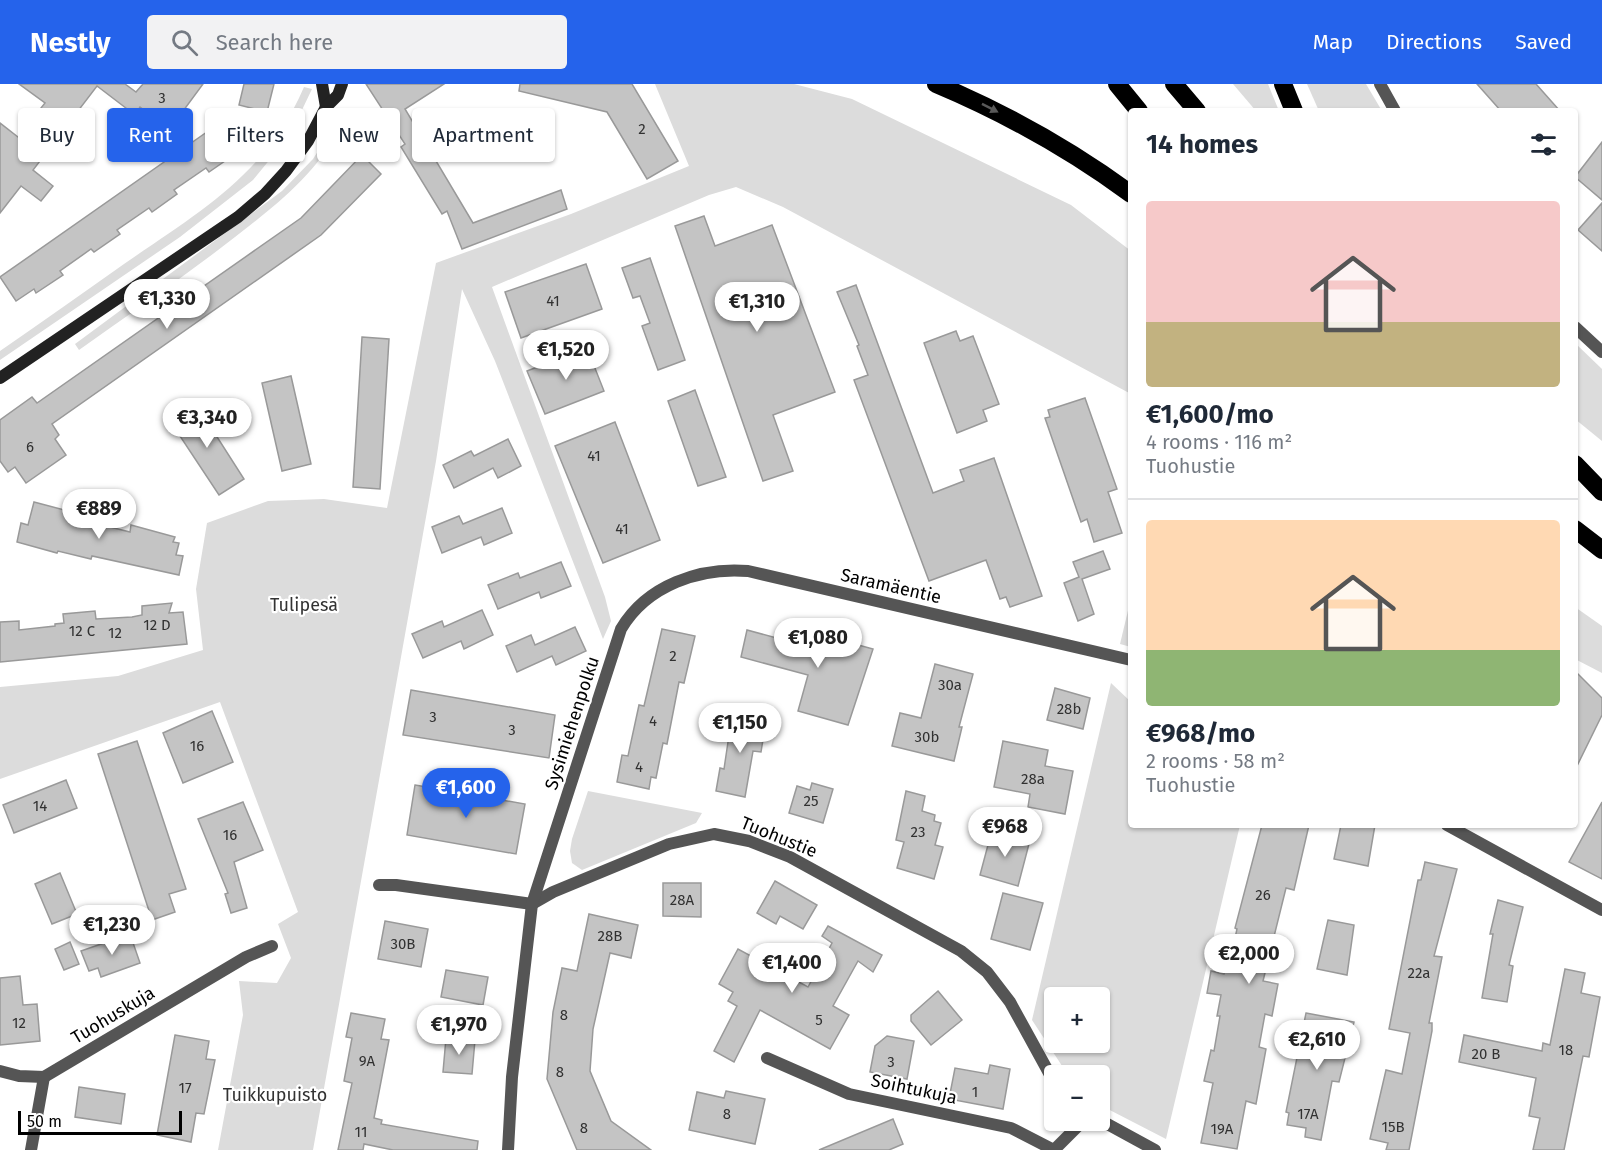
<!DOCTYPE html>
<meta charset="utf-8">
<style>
body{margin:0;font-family:"Fira Sans",sans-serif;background:#f2f2f3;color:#1f2937;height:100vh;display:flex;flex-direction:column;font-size:22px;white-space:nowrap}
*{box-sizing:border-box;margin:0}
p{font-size:20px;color:#747a83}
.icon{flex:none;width:33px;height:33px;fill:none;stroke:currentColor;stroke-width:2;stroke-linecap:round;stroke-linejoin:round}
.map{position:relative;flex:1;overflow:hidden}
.sheet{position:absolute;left:1128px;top:24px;width:450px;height:720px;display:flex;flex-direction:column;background:#fff;border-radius:6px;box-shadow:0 2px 4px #0004}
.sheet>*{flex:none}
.banner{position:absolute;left:18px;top:24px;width:570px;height:54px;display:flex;gap:12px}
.buttons{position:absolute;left:1044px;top:903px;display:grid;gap:12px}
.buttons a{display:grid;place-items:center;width:66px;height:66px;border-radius:6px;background:#fff;box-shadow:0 2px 4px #0004;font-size:30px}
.scale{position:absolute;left:18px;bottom:15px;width:164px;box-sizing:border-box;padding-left:6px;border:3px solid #000;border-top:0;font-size:16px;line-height:21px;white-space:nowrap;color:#000;-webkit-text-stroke:4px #fff;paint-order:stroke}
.price{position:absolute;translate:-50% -51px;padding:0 14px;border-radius:21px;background:#fff;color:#222;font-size:20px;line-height:39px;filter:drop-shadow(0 2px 3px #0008)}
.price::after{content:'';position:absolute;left:50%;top:36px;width:18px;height:14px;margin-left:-9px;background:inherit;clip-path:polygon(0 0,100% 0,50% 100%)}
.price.current{background:#2563eb;color:#fff}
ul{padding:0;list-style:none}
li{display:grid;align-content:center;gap:12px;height:318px;padding:0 18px}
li+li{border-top:2px solid #e0e1e3}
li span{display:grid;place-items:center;height:186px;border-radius:6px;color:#555}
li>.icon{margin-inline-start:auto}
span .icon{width:108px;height:108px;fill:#fffc;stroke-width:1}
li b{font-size:26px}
h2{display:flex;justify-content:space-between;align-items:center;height:72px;padding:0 18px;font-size:26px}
.chip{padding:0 21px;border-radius:6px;background:#fff;box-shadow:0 2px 4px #0004;font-size:21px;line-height:54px}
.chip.current{background:#2563eb;color:#fff}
header{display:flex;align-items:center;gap:36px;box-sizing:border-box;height:84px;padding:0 30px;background:#2563eb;color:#fff}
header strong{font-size:28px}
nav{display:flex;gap:33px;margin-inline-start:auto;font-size:21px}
.search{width:420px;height:54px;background:#f2f2f3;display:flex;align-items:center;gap:15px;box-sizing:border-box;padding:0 21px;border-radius:6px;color:#747a83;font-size:22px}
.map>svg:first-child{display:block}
.green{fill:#dcdcdc;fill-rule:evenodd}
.building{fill:#c4c4c4;stroke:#999;stroke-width:1.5}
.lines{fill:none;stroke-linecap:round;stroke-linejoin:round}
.minor{stroke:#555;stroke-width:12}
.secondary{stroke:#222;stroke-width:12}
.motorway{stroke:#000;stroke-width:18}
.oneway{fill:#595959}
.labels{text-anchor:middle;stroke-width:4.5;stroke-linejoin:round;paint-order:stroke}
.number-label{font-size:15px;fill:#313131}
.street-label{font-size:18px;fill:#000;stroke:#fff}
.park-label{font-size:18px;fill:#333;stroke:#fff}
</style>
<header>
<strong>Nestly</strong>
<div class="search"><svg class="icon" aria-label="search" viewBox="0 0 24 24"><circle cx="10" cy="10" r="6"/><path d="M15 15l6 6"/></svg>Search here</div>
<nav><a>Map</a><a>Directions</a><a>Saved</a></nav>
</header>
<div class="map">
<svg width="1602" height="1066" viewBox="0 0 1602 1066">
<rect width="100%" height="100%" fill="#fff"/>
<g class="green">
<polygon points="655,0 794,0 852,15 1071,121 1131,167 1131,310 783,123 736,103 709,111 492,203 605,513 611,537 603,555 495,277 462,205 436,377 313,1066 218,1066 243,931 239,897 277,899 291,874 278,840 298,828 220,618 0,695 0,603 118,592 203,566 196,505 207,439 268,417 324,415 387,424 436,179 571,130 689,82"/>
<polygon points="1233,0 1268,0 1279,27 1256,27"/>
<polygon points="1307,0 1366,0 1382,27 1319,27"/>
<path d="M304 3 312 5 290 51 253 96 180 153 0 276V267C42 238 83 209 124 180 199 128 267 90 304 3Z"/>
<path d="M333 44 339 46C314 92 275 122 235 153 184 193 131 229 79 266L75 260 282 107 313 75Z"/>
<polygon points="1575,259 1602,285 1602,357 1575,335"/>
<polygon points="1131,514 1131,563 1120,560"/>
<polygon points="1575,523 1602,542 1602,589 1575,575"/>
<path d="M1111 599 1131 618V741H1240L1166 1055 1100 1021V992L1068 991 1032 936ZM1054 914H1100V958H1054Z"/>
<polygon points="588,707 702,729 696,739 582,786 572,779 570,767 572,755"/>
</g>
<g class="building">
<polygon points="19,0 125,0 136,8 143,0 203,0 175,38 161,28 156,35 140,23 135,31 97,2 71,36 91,52 79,67 59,52 33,86 53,102 41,117 21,102 0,129 0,39 18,53 45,19"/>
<polygon points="244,0 274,0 267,28 239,21"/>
<polygon points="366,0 444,0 405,25 473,139 561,106 567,125 462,165 447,127 442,130 401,63 405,60"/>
<polygon points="520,0 632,0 678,77 647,95 607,28 519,7"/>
<polygon points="1477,0 1536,0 1560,27 1501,27"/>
<polygon points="234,29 251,53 233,66 235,70 209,88 206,84 174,106 177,110 152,128 149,124 117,146 120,150 94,168 91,165 60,187 63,191 36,209 34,205 16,217 0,193"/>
<polygon points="1602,58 1602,116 1575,93"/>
<polygon points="362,71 381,90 321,151 52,340 59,351 55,355 66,371 26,399 15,383 8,388 0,377 0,336 32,313 37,319 301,134"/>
<polygon points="1602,119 1602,167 1578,146"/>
<polygon points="704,132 715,162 772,141 835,308 773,331 793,387 763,397 675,142"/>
<polygon points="650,174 685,276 658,286 642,242 650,239 640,212 633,214 622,184"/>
<polygon points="586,180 602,225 521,254 505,208"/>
<polygon points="856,201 933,409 964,397 960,386 994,374 1042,512 1010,523 1006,513 1000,515 986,476 929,497 854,296 868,291 857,262 859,261 837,208"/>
<polygon points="956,247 960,257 973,252 999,320 983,326 987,337 957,349 924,259"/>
<polygon points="362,253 389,255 380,405 353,403"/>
<polygon points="587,264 604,307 545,330 527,287"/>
<polygon points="291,292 311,380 282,387 262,299"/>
<polygon points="695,306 726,393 698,402 668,317"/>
<polygon points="1085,314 1117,405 1108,408 1122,449 1094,458 1087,435 1081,438 1045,334 1050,333 1048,326"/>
<polygon points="196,320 244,395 219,411 170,337"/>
<polygon points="615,338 660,456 603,479 555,362"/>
<polygon points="508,355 521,382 498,394 493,384 454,404 443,381 471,367 474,372"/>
<polygon points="34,418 87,432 86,437 130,448 131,441 175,453 173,458 179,459 176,471 183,472 179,491 92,472 91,475 58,467 57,469 17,458 21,439 28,441"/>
<polygon points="502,424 512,449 484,461 481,453 442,469 432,443 459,432 463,440"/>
<polygon points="1103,467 1110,485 1082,495 1094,530 1078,537 1064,499 1079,493 1073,478"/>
<polygon points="561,478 571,502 541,514 539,508 498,525 488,501 518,489 520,494"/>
<polygon points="172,519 169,529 183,528 187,560 0,578 0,538 19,537 19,546 55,542 55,540 64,539 63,530 95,527 96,535 132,533 142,531 142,522"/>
<polygon points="482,526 493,551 464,565 461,557 423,574 412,550 442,537 444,543"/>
<polygon points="820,540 854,550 851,559 873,565 848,641 798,627 808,591 741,573 747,546 813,564"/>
<polygon points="575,543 586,567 556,581 552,572 517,588 506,562 531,551 535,561"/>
<polygon points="662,545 695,552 684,599 679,598 667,660 663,659 656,694 651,693 649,705 617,698 622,671 628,672 639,621 644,622"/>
<polygon points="935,580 973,590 959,643 962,643 954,677 892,662 900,629 921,634"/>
<polygon points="1575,587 1602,614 1602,631 1575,686"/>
<polygon points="1055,604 1090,614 1083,645 1047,636"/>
<polygon points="411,606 555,631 549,674 403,651"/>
<polygon points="212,627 233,678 183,699 163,649"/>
<polygon points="732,631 766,637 761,668 753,667 745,713 716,707 720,684 724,685"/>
<polygon points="137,657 186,805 169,810 175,828 152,836 98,670"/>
<polygon points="1003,657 1048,666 1045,682 1073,687 1065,730 1028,723 1030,710 994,703"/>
<polygon points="66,696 77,724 14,749 3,721"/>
<polygon points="812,699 833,705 823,739 789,729 797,702 810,706"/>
<polygon points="415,701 525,720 516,770 407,751"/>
<polygon points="906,707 925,712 922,727 935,731 934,737 941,739 935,761 943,763 934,795 897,784 904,758 896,756"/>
<polygon points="243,718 263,766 234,778 247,824 231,829 225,810 228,809 198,735"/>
<polygon points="1602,718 1602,795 1569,778"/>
<polygon points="1262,741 1309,741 1294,806 1286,804 1263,897 1278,900 1272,932 1265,930 1259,963 1266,965 1256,1020 1246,1017 1237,1065 1201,1059 1213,999 1204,997 1211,966 1214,967 1220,932 1217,932 1221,911 1207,909 1211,887 1224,890 1225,886 1228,886 1237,845 1235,844"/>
<polygon points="1341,741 1375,741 1368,782 1334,775"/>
<polygon points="992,746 1030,756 1018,802 980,791"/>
<polygon points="1425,778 1457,785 1434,872 1442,873 1429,939 1432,939 1432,947 1409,1066 1386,1066 1388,1059 1370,1055 1386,986 1402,990 1410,949 1389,945 1418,796 1421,796"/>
<polygon points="60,789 77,830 52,840 35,800"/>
<polygon points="775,797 817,821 803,845 780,832 776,840 757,829"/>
<polygon points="663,799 701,799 701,833 663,832"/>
<polygon points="1003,809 1043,819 1030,866 991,855"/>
<polygon points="1498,816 1523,823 1509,881 1513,882 1507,918 1482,914 1493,850 1490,850"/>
<polygon points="589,830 638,841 631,874 610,869 593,945 590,987 611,1037 651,1066 577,1066 547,995 553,928 562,884 577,887"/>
<polygon points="1328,836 1354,841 1347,891 1317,885"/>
<polygon points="385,837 428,845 421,883 378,875"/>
<polygon points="828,842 882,871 873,888 858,877 833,922 849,931 830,965 760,926 734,978 714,967 737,922 728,917 733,908 719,900 738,865 808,903 832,859 822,852"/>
<polygon points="130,850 140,879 101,893 98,884 89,887 81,867"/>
<polygon points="70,858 79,880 64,886 55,865"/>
<polygon points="1565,885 1585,889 1581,909 1600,913 1589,973 1583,972 1564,1066 1533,1066 1540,1034 1529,1032 1536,994 1459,978 1464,951 1542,967 1543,959 1550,961"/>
<polygon points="446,886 488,893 483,921 441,913"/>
<polygon points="20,892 23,921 37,920 40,957 0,961 0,894"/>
<polygon points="938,907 962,936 931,961 911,937 911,931"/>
<polygon points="351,929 385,935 381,955 389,956 374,1034 382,1036 381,1040 478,1057 477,1066 393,1066 364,1060 363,1066 338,1066 352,999 344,997 352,954 346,953"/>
<polygon points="1306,929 1354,938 1339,998 1332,997 1321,1056 1305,1053 1306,1044 1287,1041 1289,1029 1286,1028"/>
<polygon points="175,951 209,957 206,975 215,976 204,1030 196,1029 191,1058 157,1051"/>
<polygon points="887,952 914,957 907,995 870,988 875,962"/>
<polygon points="446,954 475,956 472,990 443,988"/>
<polygon points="990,981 1010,985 1003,1025 949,1015 955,984 988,990"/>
<polygon points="79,1003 125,1010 121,1040 75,1033"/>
<polygon points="726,1007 765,1015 755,1060 689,1046 697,1008 724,1014"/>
<polygon points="893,1035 903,1060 889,1066 819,1066"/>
</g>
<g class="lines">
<g class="minor">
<polyline points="1380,0 1395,27"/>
<polyline points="1575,243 1602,268"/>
<polyline points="1447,741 1602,826"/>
<polyline points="379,801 396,801 532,820 553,808 669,760 714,750 749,757 790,773 961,867 987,888 1010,918 1054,998"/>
<polyline points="767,974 849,1010 1011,1044 1054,1066"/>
<polyline points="0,987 19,992 44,993 246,873 272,862"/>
<polyline points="1100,1036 1155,1066"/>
<polyline points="31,1066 44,993"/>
<path d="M508 1066 512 993 532 820 621 545C647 501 700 483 748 487L1131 576"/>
<polyline points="1054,1066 1084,1036"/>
</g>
<g class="secondary">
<polyline points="322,0 326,23"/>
<polyline points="0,294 238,133 265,110 286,87 308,57 326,23 338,11 342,0"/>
</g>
<g class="motorway">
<path d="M936 0C1005 29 1071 66 1131 110"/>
<polyline points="1117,0 1139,27"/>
<polyline points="1174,0 1197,27"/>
<polyline points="1283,0 1294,27"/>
<polyline points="1575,380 1602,408"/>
<polyline points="1575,445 1602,466"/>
</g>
</g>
<defs><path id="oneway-solid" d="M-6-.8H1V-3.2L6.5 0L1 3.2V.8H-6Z" transform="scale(1.5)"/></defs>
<use class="oneway" href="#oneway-solid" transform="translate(990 24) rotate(27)"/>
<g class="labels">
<g class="number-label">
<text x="162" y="19">3</text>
<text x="642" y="50">2</text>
<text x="553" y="222">41</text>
<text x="30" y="368">6</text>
<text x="594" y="377">41</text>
<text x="622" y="450">41</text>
<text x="157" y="546">12 D</text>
<text x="82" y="552">12 C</text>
<text x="115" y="554">12</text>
<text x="673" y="577">2</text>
<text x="950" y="606">30a</text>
<text x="1069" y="630">28b</text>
<text x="433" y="638">3</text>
<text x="653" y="642">4</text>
<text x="512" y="651">3</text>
<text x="927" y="658">30b</text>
<text x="197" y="667">16</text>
<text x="639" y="688">4</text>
<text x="1033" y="700">28a</text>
<text x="811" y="722">25</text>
<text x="40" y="727">14</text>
<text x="918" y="753">23</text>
<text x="230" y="756">16</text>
<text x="1263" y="816">26</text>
<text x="682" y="821">28A</text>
<text x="610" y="857">28B</text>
<text x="403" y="865">30B</text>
<text x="1419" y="894">22a</text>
<text x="564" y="936">8</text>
<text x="819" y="941">5</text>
<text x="19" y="944">12</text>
<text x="1566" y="971">18</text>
<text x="1486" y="975">20 B</text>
<text x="367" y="982">9A</text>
<text x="891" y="983">3</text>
<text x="560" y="993">8</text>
<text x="185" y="1009">17</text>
<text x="975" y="1013">1</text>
<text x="727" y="1035">8</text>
<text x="1308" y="1035">17A</text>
<text x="1393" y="1048">15B</text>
<text x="584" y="1049">8</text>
<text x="1222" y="1050">19A</text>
<text x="361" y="1053">11</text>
</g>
<g class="street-label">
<text transform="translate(891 502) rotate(13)" y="6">Saramäentie</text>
<text transform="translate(572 639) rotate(-72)" y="6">Sysimiehenpolku</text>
<text transform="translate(779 753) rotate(22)" y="6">Tuohustie</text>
<text transform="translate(113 931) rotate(-31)" y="6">Tuohuskuja</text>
<text transform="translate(914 1005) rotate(12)" y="6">Soihtukuja</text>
</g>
<g class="park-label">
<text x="304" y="527">Tulipesä</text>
<text x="275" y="1017">Tuikkupuisto</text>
</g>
</g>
</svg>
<div class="buttons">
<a>+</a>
<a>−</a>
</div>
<div class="scale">50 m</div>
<b class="price" style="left:167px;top:246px">€1,330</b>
<b class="price" style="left:757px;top:249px">€1,310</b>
<b class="price" style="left:566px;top:297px">€1,520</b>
<b class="price" style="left:207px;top:365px">€3,340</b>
<b class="price" style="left:99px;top:456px">€889</b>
<b class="price" style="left:818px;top:585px">€1,080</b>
<b class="price" style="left:740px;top:670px">€1,150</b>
<b class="price current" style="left:466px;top:735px">€1,600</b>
<b class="price" style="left:1005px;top:774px">€968</b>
<b class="price" style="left:112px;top:872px">€1,230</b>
<b class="price" style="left:1249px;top:901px">€2,000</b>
<b class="price" style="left:792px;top:910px">€1,400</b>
<b class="price" style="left:459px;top:972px">€1,970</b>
<b class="price" style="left:1317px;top:987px">€2,610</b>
<div class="banner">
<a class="chip">Buy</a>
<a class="chip current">Rent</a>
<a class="chip">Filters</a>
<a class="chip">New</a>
<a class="chip">Apartment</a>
</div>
<section class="sheet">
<h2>14 homes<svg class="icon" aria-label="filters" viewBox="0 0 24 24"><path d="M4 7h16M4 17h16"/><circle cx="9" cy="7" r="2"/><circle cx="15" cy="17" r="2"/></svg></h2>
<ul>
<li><span style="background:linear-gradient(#f6c9c9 65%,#c2b280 0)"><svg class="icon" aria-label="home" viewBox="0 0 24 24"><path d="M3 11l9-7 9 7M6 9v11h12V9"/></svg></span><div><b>€1,600/mo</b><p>4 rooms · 116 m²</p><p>Tuohustie</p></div></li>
<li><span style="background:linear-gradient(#ffd9b3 70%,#8fb573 0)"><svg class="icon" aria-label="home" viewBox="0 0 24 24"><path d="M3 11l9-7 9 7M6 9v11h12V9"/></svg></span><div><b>€968/mo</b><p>2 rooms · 58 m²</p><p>Tuohustie</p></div></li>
</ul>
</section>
</div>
